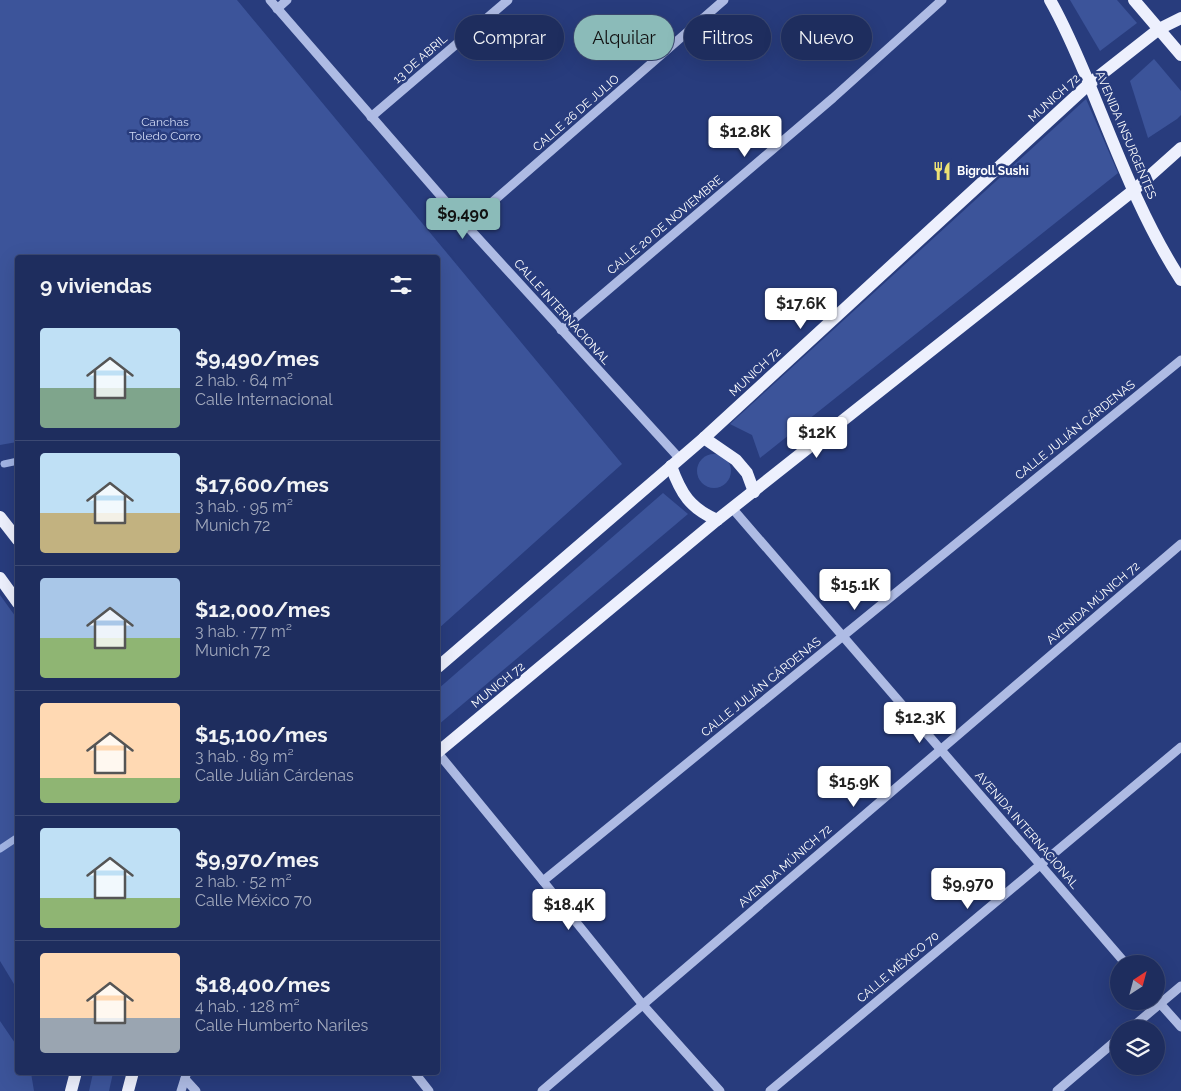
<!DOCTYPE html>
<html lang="es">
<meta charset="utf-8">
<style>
body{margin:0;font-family:Raleway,sans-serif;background:#263564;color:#f1f3f6;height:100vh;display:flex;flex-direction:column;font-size:19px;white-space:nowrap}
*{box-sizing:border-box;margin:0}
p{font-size:16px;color:#a1a8bc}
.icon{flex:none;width:28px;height:28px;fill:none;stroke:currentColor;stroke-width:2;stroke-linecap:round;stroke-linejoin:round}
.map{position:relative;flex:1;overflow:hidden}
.sheet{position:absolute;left:15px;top:255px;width:425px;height:820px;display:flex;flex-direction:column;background:#1e2d5e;border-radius:5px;box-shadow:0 5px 20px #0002,0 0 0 1px #3c4973}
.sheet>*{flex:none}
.top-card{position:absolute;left:455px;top:15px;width:475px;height:45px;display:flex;gap:10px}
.needle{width:32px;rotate:36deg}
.buttons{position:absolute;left:1110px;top:955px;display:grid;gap:10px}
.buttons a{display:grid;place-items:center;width:55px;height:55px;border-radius:50%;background:#1e2d5e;box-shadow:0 5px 20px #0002,0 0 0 1px #3c4973;font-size:25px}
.price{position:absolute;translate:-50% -42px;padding:0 11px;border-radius:5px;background:#fff;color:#222;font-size:16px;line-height:32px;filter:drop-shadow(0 1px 2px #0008)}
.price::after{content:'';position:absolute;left:50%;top:30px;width:15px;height:11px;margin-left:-8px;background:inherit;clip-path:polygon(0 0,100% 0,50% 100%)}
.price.selected{background:#8bbbb9;color:#111}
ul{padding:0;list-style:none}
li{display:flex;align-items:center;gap:15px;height:125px;padding:0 25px}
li+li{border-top:1px solid #3c4973}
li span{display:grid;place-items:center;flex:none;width:140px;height:100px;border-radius:5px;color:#555}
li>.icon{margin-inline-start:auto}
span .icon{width:60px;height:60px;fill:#fffc;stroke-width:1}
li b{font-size:21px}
h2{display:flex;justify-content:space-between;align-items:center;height:60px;padding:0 25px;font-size:21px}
.pill{padding:0 18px;border-radius:22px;background:#1e2d5e;box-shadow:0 5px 20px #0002,0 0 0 1px #3c4973;font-size:18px;line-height:45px}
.pill.selected{background:#8bbbb9;color:#111}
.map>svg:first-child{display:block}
.green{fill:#3c549a}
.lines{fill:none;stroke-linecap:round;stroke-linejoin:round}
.stream{stroke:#a2b4e4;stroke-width:7}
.minor{stroke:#aebbe4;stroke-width:9}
.major{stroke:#edf0fd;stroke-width:12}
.labels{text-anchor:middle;stroke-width:5;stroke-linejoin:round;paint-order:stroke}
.street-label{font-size:12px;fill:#fff;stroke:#283c7d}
.park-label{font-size:12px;fill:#d0d9f4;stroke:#283c7d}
.poi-label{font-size:12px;font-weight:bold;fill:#fff;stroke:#283c7d;text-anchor:start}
</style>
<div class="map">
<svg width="1181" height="1091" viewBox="0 0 1181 1091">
<rect width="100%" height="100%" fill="#283c7d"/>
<g class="green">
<polygon points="0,0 237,0 622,464 438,629 438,258 18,258 17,442 0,445"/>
<polygon points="1070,0 1117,0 1137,23 1100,51"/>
<polygon points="1154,59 1181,91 1181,115 1177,119 1148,138 1130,81"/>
<polygon points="1086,99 1118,173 760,458 752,435 730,424"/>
<circle cx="714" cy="471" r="17"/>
<polygon points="663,493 688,514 438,725 438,689"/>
<polygon points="0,595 18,620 17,989 0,961"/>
<polygon points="0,1021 17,1046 18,1072 31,1073 34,1091 0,1091"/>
<polygon points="93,1073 113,1073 109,1091 89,1091"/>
</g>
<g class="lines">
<g class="stream">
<polyline points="4,464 18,461"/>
<polyline points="0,849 18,837"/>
</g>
<g class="minor">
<polyline points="270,0 466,225 680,459"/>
<polyline points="277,9 287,0"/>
<polyline points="371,117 508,0"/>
<polyline points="466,225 724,0"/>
<polyline points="561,330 833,98 942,0"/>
<polyline points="732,508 1126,964"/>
<polyline points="438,753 543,881 643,1005 720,1091"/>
<polyline points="543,881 1181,360"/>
<polyline points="1156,999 1181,1027"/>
<polyline points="1130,1029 1181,986"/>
<polyline points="414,1072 429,1091"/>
<polyline points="185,1079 196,1091"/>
<polyline points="181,1091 187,1072"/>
<polyline points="542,1091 1181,544"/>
<polyline points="770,1091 1181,747"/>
<polyline points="1057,1091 1119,1038"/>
</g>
<g class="major">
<path d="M1050 0C1066 28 1078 57 1090 86 1117 152 1142 220 1181 280"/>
<polyline points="1134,0 1181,55"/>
<polyline points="704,438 736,460 747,473 754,492"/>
<path d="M671 466C681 494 690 508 717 520"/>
<polyline points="0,517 18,540"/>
<polyline points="0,578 18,603"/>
<polyline points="438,667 704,438 1089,84 1159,29 1181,18"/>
<polyline points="438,752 717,520 1134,190 1181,148"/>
<polyline points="71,1091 76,1072"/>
<polyline points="128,1091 133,1072"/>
</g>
</g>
<defs>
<g id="restaurant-bare" transform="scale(1.5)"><path d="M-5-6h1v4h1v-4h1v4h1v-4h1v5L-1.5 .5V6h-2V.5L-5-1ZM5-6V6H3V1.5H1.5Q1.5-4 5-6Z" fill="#ece174" stroke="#283c7d" stroke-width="2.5" paint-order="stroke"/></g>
</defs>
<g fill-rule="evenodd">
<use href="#restaurant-bare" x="942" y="171"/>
</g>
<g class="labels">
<g class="street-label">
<text transform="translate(420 59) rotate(-41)" y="4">13 DE ABRIL</text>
<text transform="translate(1054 98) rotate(-42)" y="4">MUNICH 72</text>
<text transform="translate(576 113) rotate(-41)" y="4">CALLE 26 DE JULIO</text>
<text transform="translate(1126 135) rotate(67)" y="4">AVENIDA INSURGENTES</text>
<text transform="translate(665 225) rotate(-40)" y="4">CALLE 20 DE NOVIEMBRE</text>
<text transform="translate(562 312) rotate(48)" y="4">CALLE INTERNACIONAL</text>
<text transform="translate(755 372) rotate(-43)" y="4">MUNICH 72</text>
<text transform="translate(1075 430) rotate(-39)" y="4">CALLE JULIÁN CÁRDENAS</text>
<text transform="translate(1093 603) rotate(-41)" y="4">AVENIDA MÚNICH 72</text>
<text transform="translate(498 685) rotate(-39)" y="4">MUNICH 72</text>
<text transform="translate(761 687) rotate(-39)" y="4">CALLE JULIÁN CÁRDENAS</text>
<text transform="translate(1027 830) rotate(49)" y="4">AVENIDA INTERNACIONAL</text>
<text transform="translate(785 866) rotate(-41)" y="4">AVENIDA MÚNICH 72</text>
<text transform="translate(898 967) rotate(-40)" y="4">CALLE MÉXICO 70</text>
</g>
<g class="park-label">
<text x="165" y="126">Canchas<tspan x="165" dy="14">Toledo Corro</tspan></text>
</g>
<g class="poi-label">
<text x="957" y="175">Bigroll Sushi</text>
</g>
</g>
</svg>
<div class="buttons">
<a><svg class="needle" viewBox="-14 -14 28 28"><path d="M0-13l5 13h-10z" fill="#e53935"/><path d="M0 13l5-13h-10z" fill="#a1a8bc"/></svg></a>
<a><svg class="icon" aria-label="layers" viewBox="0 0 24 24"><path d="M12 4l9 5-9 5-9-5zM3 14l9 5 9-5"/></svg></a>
</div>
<b class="price" style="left:745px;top:158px">$12.8K</b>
<b class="price selected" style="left:463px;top:240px">$9,490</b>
<b class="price" style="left:801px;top:330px">$17.6K</b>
<b class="price" style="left:817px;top:459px">$12K</b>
<b class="price" style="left:855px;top:611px">$15.1K</b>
<b class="price" style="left:920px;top:744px">$12.3K</b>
<b class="price" style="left:854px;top:808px">$15.9K</b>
<b class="price" style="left:968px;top:910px">$9,970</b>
<b class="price" style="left:569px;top:931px">$18.4K</b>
<div class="top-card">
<a class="pill">Comprar</a>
<a class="pill selected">Alquilar</a>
<a class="pill">Filtros</a>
<a class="pill">Nuevo</a>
</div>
<section class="sheet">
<h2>9 viviendas<svg class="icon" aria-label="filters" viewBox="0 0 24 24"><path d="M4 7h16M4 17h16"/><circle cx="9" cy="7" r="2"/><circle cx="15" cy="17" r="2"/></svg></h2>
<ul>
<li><span style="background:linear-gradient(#bfe0f5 60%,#7fa58c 0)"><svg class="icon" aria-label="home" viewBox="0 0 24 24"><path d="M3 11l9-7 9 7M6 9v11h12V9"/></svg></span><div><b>$9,490/mes</b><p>2 hab. · 64 m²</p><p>Calle Internacional</p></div></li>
<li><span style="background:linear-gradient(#bfe0f5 60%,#c2b280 0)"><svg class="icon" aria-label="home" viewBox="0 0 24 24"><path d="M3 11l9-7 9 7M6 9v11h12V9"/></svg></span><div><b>$17,600/mes</b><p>3 hab. · 95 m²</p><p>Munich 72</p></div></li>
<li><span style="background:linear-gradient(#a9c7e8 60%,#8fb573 0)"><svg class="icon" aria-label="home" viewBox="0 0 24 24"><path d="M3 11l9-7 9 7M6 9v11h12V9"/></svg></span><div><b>$12,000/mes</b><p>3 hab. · 77 m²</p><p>Munich 72</p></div></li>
<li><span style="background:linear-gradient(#ffd9b3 75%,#8fb573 0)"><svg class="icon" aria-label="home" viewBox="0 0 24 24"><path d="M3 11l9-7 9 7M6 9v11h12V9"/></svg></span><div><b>$15,100/mes</b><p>3 hab. · 89 m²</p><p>Calle Julián Cárdenas</p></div></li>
<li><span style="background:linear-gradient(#bfe0f5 70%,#8fb573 0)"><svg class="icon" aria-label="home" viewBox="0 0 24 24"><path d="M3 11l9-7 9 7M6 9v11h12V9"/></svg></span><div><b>$9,970/mes</b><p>2 hab. · 52 m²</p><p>Calle México 70</p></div></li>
<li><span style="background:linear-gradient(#ffd9b3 65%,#9aa5b1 0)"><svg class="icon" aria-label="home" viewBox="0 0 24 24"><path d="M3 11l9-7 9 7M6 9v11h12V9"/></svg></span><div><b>$18,400/mes</b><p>4 hab. · 128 m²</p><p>Calle Humberto Nariles</p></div></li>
</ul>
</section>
</div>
